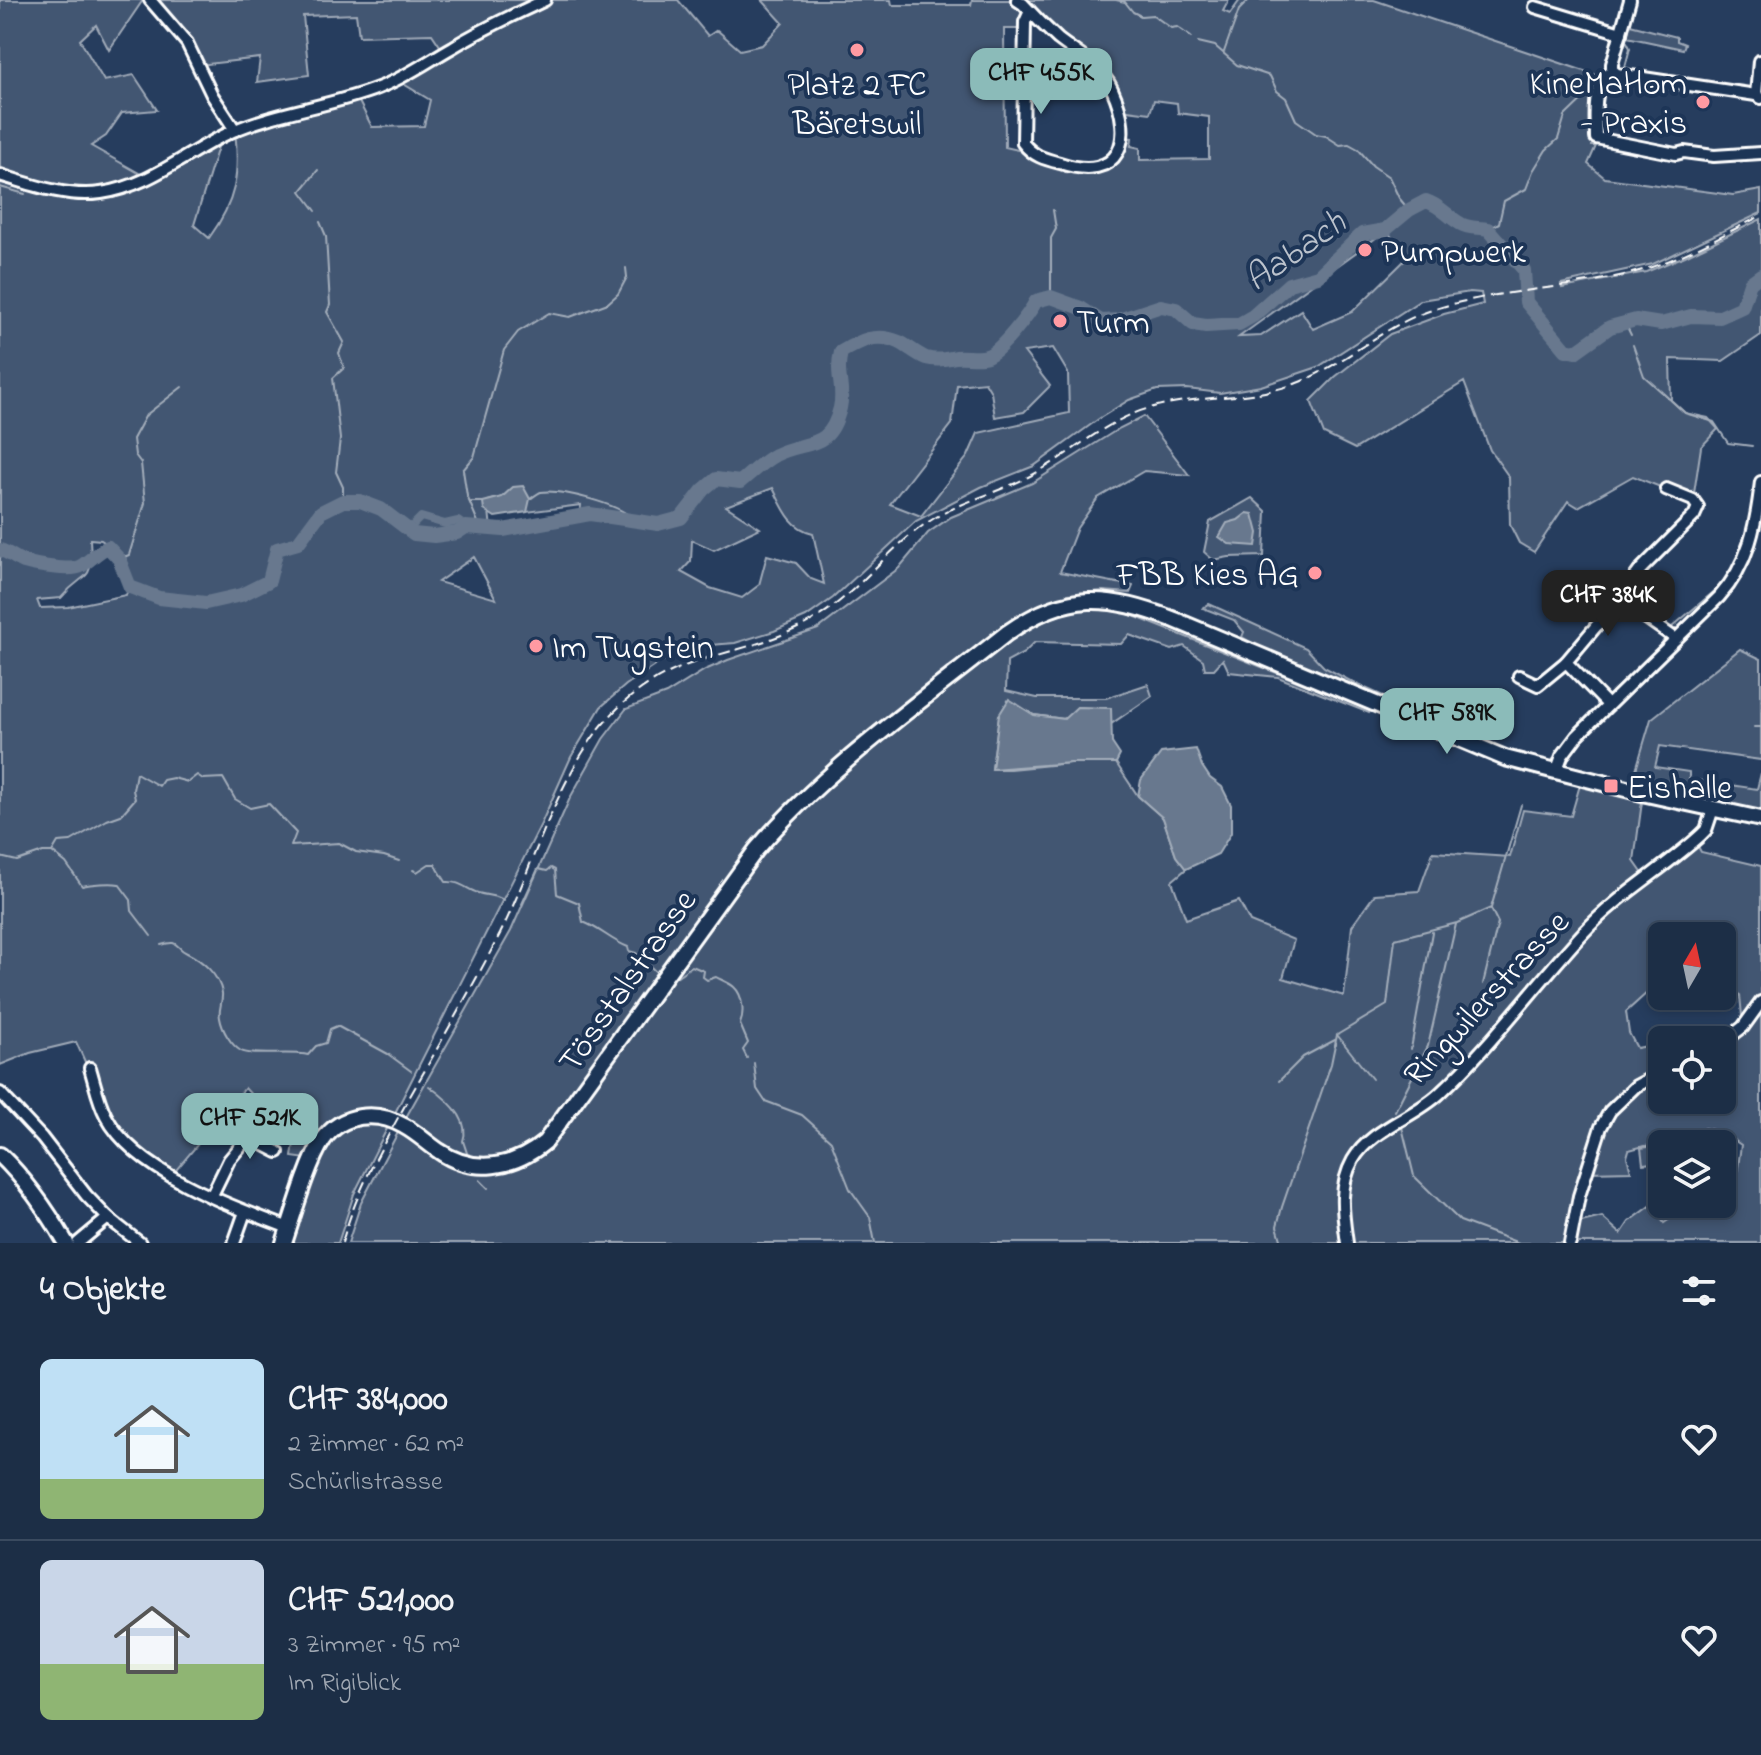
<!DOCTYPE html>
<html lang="de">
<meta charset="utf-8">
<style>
body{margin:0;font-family:"Indie Flower",sans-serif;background:#25364d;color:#f1f3f6;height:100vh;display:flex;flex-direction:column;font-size:30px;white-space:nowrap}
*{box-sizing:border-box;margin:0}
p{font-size:26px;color:#a0a8b3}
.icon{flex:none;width:44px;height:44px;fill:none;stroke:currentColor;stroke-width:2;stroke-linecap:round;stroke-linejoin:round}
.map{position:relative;height:1243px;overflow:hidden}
.panel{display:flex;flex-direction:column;background:#1c2e46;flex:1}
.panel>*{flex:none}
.needle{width:52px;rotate:9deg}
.tools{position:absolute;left:1648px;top:922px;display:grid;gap:16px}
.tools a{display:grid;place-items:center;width:88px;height:88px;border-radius:12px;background:#1c2e46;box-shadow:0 4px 12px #0003,0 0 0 2px #3a4a5f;font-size:40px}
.price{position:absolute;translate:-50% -68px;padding:0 18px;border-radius:16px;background:#8bbbb9;color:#111;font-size:26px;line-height:52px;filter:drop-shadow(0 2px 4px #0008)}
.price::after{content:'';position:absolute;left:50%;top:48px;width:24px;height:18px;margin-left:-12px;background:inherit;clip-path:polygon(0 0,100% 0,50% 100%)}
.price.on{background:#222;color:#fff}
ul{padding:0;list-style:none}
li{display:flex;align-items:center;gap:24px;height:200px;padding:0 40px}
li+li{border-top:2px solid #3a4a5f}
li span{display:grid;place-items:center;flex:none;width:224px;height:160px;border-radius:12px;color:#555}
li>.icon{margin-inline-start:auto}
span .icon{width:96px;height:96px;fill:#fffc;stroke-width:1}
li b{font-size:34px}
h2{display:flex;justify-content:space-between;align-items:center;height:96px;padding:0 40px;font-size:34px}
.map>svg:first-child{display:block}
.green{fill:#425672;stroke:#a0aab8;stroke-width:2;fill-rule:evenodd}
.water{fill:#67788e;stroke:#a4aebb;stroke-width:2}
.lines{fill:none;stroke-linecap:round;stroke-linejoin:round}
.stream{stroke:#a4aebb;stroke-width:2}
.canal{stroke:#67788e;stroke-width:8}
.river{stroke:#67788e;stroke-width:14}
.minor-casing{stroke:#fff;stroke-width:16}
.major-casing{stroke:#fff;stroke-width:20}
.minor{stroke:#1d3557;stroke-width:10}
.major{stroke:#1d3557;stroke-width:14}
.rail{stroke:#fff;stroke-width:2;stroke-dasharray:12 6;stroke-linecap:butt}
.poi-dot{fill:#ff9aa2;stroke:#1d3557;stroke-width:3}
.labels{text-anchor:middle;stroke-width:8;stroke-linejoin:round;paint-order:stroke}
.poi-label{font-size:34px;fill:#fff;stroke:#1d3557;text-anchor:start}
.street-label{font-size:34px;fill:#fff;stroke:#1d3557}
.water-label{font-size:36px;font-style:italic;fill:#bbc2cc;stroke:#1d3557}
</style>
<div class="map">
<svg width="1761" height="1243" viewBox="0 0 1761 1243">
<rect width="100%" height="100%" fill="#263d5e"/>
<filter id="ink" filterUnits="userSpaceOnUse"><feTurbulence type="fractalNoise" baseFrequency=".0125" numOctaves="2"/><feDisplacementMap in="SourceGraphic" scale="16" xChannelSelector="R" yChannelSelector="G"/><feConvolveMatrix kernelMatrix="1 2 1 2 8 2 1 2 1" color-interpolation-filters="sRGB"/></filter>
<g filter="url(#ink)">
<g class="green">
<path d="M0 0H143L109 50 96 25 80 40 104 81 134 75 157 110 122 113 106 136 91 146 148 178 221 137 194 225 209 238C236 201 240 175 235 130L356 96 372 127 424 126 430 100 397 80 444 52 432 34 359 36 356 14 303 16 309 75 257 82 260 58 199 65 150 0H678L708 36 717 30 740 50 762 45 783 23 762 0H891L892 5H971L972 0H1229L1223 11 1230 14 1240 0H1374L1602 77 1592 129V146H1596L1588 164 1605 178 1733 195 1761 190V213L1653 264 1561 284 1562 288 1646 272 1685 256 1761 219V335L1723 361 1670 359 1671 400 1685 413 1708 418 1718 429 1701 447 1693 500 1633 476 1578 507 1568 501 1534 552 1519 543 1510 525 1509 477 1490 450 1464 382 1355 449 1324 434 1311 401 1335 377 1390 334 1444 314 1483 304 1481 293 1470 292 1421 300 1318 367 1261 386 1220 393 1187 389 1157 390 1129 400 1100 418 1034 466 981 487 916 521 833 598 806 617 774 631 735 643 698 646 662 661 626 685 601 707 571 757 541 824 354 1194 338 1243H284L314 1160 292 1157 297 1121 268 1113 245 1088 172 1175 118 1134 76 1042 30 1053 0 1065ZM1022 6 1111 86 1120 109 1150 113 1154 100 1177 103 1178 113 1209 117V159L1140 160V148L1131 146 1132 138 1122 137 1100 169 1005 147 1004 29H1021ZM1387 230 1406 259 1352 312 1313 329 1301 310 1261 336 1239 337ZM1053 348 1068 373 1069 413 978 433 968 456 921 516 890 504 952 424 957 385 985 382 991 392 995 417 1024 412 1050 386 1024 352ZM773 488C783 508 790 528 813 533L824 584 811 579 796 563 767 555 759 585 742 598 710 588 681 572 691 561 692 540 714 550 760 528 726 506ZM502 497 526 507 527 512 581 505 580 515 512 531 491 529 488 501ZM90 539 101 540 125 556 130 584 126 595 68 607 40 608 37 600 61 598C87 567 93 587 90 539ZM474 557 496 599 438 582Z"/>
<polygon points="1630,25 1677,37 1677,41 1685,44 1683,49 1627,37"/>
<path d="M1144 416 1189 475 1144 471 1098 498 1077 528 1060 572 1133 586 1130 593 1103 591 1067 594 1072 603 1008 632 1006 643C1052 616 1069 603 1126 613L1370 710 1369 713 1278 677 1229 672 1223 659 1214 669H1205L1203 660 1184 646 1172 650 1129 635 1121 644 1035 642 1024 653 1007 662 1006 691 1037 698H1106L1148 684 1152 696 1111 724V709L1077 707 1065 719 1034 715H999L992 769H1010L1071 763H1116L1138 796 1163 818 1176 856 1186 869 1172 881 1186 919 1239 901 1250 922 1294 940 1283 978 1344 996 1352 926 1375 894 1419 891 1433 852 1510 857 1523 810 1571 816 1582 778 1630 790 1651 719 1740 649 1761 659V760L1660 746 1655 767 1689 772V779L1757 789 1761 773V819L1643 794 1634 861 1646 878 1695 841 1701 852 1761 866V1243H348L361 1203 405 1119 511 931 570 798 603 739 626 709 666 694 705 670 728 660 818 629 899 568 928 533 951 517 1032 483 1120 428ZM1662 936H1722V985L1740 995 1743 1027 1722 1043V1100H1662V1043L1637 1048 1629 1033 1626 1012 1648 992 1662 989ZM1704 1128 1722 1132 1741 1145 1737 1175 1722 1176V1204H1687V1207L1664 1223 1652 1205 1629 1222 1621 1234 1602 1217 1573 1224 1588 1172 1631 1171 1627 1157 1629 1150 1644 1146 1662 1145 1641 1148 1643 1164 1662 1162V1144L1689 1139Z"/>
<polygon points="1252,498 1266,511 1264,556 1229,557 1213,560 1204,552 1210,522"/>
<polygon points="1209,604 1306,648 1324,667 1354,683 1466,733 1463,736 1268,652 1242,637 1244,632 1234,620 1203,608"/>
</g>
<g class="water">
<polygon points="523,486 530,499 527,512 495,517 484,510 483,502 502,497 513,487"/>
<polygon points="1247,513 1253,514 1258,533 1256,546 1229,544 1219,537 1227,523 1238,520"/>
<polygon points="1009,699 1034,715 1064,719 1077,707 1111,708 1112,743 1120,755 1116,763 1071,763 992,769 999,715"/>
<polygon points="1196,749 1202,766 1210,778 1222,787 1231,805 1231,833 1218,854 1186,869 1176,856 1163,818 1138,796 1141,780 1161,753"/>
</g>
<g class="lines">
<g class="stream">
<polyline points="1116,0 1125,2 1133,12 1141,16 1153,15 1171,28 1177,27 1191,37"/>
<polyline points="1618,24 1624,0"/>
<polyline points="1198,42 1215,46 1237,65 1270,76 1277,91 1286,98 1296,120 1316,134 1326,136 1340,145 1349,144 1358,149 1373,166 1389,177 1399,198 1409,210"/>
<polyline points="1224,52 1239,10 1249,0"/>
<polyline points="1624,71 1630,48 1627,42"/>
<polyline points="1604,89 1609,90 1618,80"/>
<polyline points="0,187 25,194"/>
<polyline points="316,211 301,191 318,170"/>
<polyline points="320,222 326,236 330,305 327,312 344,342 339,353 344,368 333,378 340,439 336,472 343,487 343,501"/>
<polyline points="1488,229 1499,223 1504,201 1526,189 1533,171 1546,150 1558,139 1565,116 1593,89"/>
<polyline points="1051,297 1051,238 1056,229 1053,210"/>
<polyline points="1625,323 1631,335"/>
<polyline points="1633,345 1644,376 1685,413 1714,422 1728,443 1752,446"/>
<path d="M530 499C533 497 538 493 541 492 561 489 618 504 632 518"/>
<polyline points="471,502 483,502"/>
<polyline points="480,527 467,496 463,470 474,457 504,350 518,332 549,313 570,317 608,303 618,294 627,277 626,268"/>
<polyline points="1740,553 1749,526 1754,485"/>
<polyline points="119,559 129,555 145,503 141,463 135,455 133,439 146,415 182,387"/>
<polyline points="1672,627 1717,589 1730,573"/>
<polyline points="1612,692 1660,646 1665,638"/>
<polyline points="1754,727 1761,727"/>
<polyline points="52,852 58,842 71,841 107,820 121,815 135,799 133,790 136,773 159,786 163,780 173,778 188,782 197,775 203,779 223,778 235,799 250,808 269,804 296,833 291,846 339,843 356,852 384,856 399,861"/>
<path d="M0 857 17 861 43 852H52L66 863 82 886C90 884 111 882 119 884L131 900 132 911 151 936"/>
<path d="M413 870 417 872 429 864H435L446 882C460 881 466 889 478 893 488 896 495 895 504 900"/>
<path d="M522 904 538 869 547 871 551 868 555 870 557 894 579 903 583 922C601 929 610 940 628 947L629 951 636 953 655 971"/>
<path d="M161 945C180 939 174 947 187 953 202 960 219 975 222 993 223 1001 218 1010 220 1018 222 1030 231 1045 241 1051 251 1057 291 1051 308 1055L316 1046 326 1043 330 1029 337 1026 388 1054 411 1071"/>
<path d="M676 977 692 966 704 971 703 977 707 980 716 977C721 980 730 983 734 987 744 996 744 1015 740 1024L748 1043 743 1050 747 1058"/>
<polyline points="1483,984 1498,923 1491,909"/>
<polyline points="1338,1036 1372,1079"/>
<polyline points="1411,1049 1432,932"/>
<polyline points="754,1063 757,1089 765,1101 802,1115 831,1141 850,1189 870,1217 875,1243"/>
<polyline points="1279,1081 1303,1057 1335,1040"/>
<path d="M429 1086C446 1098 471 1119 463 1141L467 1153"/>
<polyline points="1395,1111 1428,1046 1456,924"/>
<polyline points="1402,1127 1414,1176 1460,1221 1519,1243"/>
<polyline points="480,1180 488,1188"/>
<polyline points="1282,1243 1277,1226 1282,1207 1331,1064 1337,1035 1387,1005 1395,939 1457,923 1491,908 1521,805"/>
</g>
<polyline class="canal" points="407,531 421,517 445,524 458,521 466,527"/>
<path class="river" d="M0 550C9 552 15 559 24 562 35 565 72 572 81 566 91 560 97 552 108 547L119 559 130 587 159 598 206 603 241 595 269 581 277 549 298 543 321 512 343 501H360L381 509 414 534 434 536 457 533 466 527 503 530 590 514 658 524 681 518 703 490 716 479 740 482C751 473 762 462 775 455 807 439 829 452 840 408 845 387 835 376 841 352 860 341 876 332 899 342 908 346 916 354 926 358 936 361 946 359 956 357 966 356 978 359 987 356 1001 351 1029 314 1036 301L1051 297 1081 308 1101 321 1119 320 1161 306 1176 309 1193 324 1206 326 1239 324 1253 316 1289 284 1318 276 1362 234 1385 230 1409 210 1426 201C1440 205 1448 217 1461 224 1469 229 1479 227 1488 229L1524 270 1526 302 1566 350 1575 352 1610 327 1636 320 1661 324 1691 316 1720 317 1742 307 1750 283 1761 275"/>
<g class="minor-casing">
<g id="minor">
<polyline points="150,0 187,43 212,95 235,130"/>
<path d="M1017 0 1023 4C1034 16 1046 28 1058 39 1077 54 1102 67 1112 89 1135 139 1121 183 1060 163 1044 159 1033 156 1023 143L1025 22 1030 11"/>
<polyline points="1630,0 1612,64 1612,70 1617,74 1756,95 1761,98"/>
<polyline points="1535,7 1621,33"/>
<path d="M1612 70C1591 86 1596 115 1596 138L1676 154 1684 152 1714 156 1761 153"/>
<polyline points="1756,95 1759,61"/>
<path d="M0 175C32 185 68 198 101 193 151 186 188 151 233 131 276 112 332 106 378 88 405 78 428 61 453 47 482 29 514 15 545 0"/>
<polyline points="1619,599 1641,569 1694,516 1698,507 1693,500 1666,489"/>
<polyline points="1519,676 1538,685 1566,662"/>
<polyline points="1608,705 1566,662 1619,599 1676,639"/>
<path d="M1556 772 1562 756 1577 736 1719 597C1749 564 1756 525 1761 482"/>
<polyline points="1722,1043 1743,1027 1761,1002"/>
<path d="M90 1068C95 1084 98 1101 106 1116 135 1172 232 1207 289 1228"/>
<polyline points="0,1093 42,1138 86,1195 108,1218 140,1243"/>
<polyline points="249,1137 278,1152"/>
<polyline points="211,1197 229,1160 268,1113"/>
<polyline points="78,1243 108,1218"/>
<polyline points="234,1243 245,1212"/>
<path d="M1347 1243C1343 1214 1338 1187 1353 1160 1371 1129 1413 1118 1439 1094 1492 1045 1535 985 1584 932 1619 894 1664 869 1701 835L1706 830 1713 809"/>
<polyline points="1570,1243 1579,1196 1601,1127 1610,1111 1636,1086 1662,1072"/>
</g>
</g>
<g class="major-casing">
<g id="major">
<path d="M0 1155C27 1181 47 1210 66 1243"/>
<path d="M284 1243C293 1216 308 1162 323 1140 342 1113 377 1110 404 1126 417 1133 427 1143 439 1151 473 1175 514 1168 545 1142L756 850C826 768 923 700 1007 633 1068 590 1109 595 1175 620L1505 758 1642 793 1761 819"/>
</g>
</g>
<use href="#minor" class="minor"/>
<use href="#major" class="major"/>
<path class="rail" d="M342 1243C356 1191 383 1145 409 1098 440 1044 471 989 500 934 535 863 560 765 616 710 678 649 744 659 811 621 858 595 887 547 933 519 963 501 997 493 1028 477 1070 456 1103 421 1150 408 1198 394 1250 401 1297 383 1344 365 1381 327 1429 311 1494 289 1566 290 1632 273 1678 261 1719 236 1761 216"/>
</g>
</g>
<g class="poi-dot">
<circle cx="857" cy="50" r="8"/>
<circle cx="1703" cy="102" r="8"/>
<circle cx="1365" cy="250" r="8"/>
<circle cx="1060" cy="321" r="8"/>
<circle cx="1315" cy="573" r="8"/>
<circle cx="536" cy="646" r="8"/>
<rect x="1603" y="778" width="16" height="16" rx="4"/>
</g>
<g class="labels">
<g class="poi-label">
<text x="1687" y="94" text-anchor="end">KineMaHom<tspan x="1687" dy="39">- Praxis</tspan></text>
<text x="857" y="95" text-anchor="middle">Platz 2 FC<tspan x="857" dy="39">Bäretswil</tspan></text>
<text x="1381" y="262">Pumpwerk</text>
<text x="1076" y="333">Turm</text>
<text x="1299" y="585" text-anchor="end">FBB Kies AG</text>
<text x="552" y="658">Im Tugstein</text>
<text x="1627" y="798">Eishalle</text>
</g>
<g class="street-label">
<text transform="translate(626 980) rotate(-55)" y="12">Tösstalstrasse</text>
<text transform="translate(1485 997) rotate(-47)" y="12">Ringwilerstrasse</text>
</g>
<g class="water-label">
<text transform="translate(1294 249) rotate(-35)" y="13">Aabach</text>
</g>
</g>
</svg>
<div class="tools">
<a><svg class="needle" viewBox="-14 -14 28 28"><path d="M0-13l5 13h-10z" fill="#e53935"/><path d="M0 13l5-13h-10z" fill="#a0a8b3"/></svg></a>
<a><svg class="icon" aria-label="locate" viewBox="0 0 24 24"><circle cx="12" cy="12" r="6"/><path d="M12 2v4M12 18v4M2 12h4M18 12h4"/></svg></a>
<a><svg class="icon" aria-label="layers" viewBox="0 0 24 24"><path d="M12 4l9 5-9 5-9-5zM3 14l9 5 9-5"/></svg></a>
</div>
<b class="price" style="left:1041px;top:116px">CHF 455K</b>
<b class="price on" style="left:1608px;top:638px">CHF 384K</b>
<b class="price" style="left:1447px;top:756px">CHF 589K</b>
<b class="price" style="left:250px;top:1161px">CHF 521K</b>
</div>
<section class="panel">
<h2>4 Objekte<svg class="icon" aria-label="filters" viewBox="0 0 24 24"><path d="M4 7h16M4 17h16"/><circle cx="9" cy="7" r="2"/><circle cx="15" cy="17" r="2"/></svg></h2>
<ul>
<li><span style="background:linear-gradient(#bfe0f5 75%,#8fb573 0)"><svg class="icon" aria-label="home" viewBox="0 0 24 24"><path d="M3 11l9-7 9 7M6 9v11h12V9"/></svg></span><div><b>CHF 384,000</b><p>2 Zimmer · 62 m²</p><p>Schürlistrasse</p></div><svg class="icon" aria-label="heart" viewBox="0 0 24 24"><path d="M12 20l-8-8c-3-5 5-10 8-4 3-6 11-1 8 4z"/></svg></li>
<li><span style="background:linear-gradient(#c9d6e8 65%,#8fb573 0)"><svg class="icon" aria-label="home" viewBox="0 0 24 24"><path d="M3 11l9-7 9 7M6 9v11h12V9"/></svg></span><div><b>CHF 521,000</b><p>3 Zimmer · 95 m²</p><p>Im Rigiblick</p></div><svg class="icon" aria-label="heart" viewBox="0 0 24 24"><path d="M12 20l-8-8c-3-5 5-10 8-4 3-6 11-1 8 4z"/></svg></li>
</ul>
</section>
